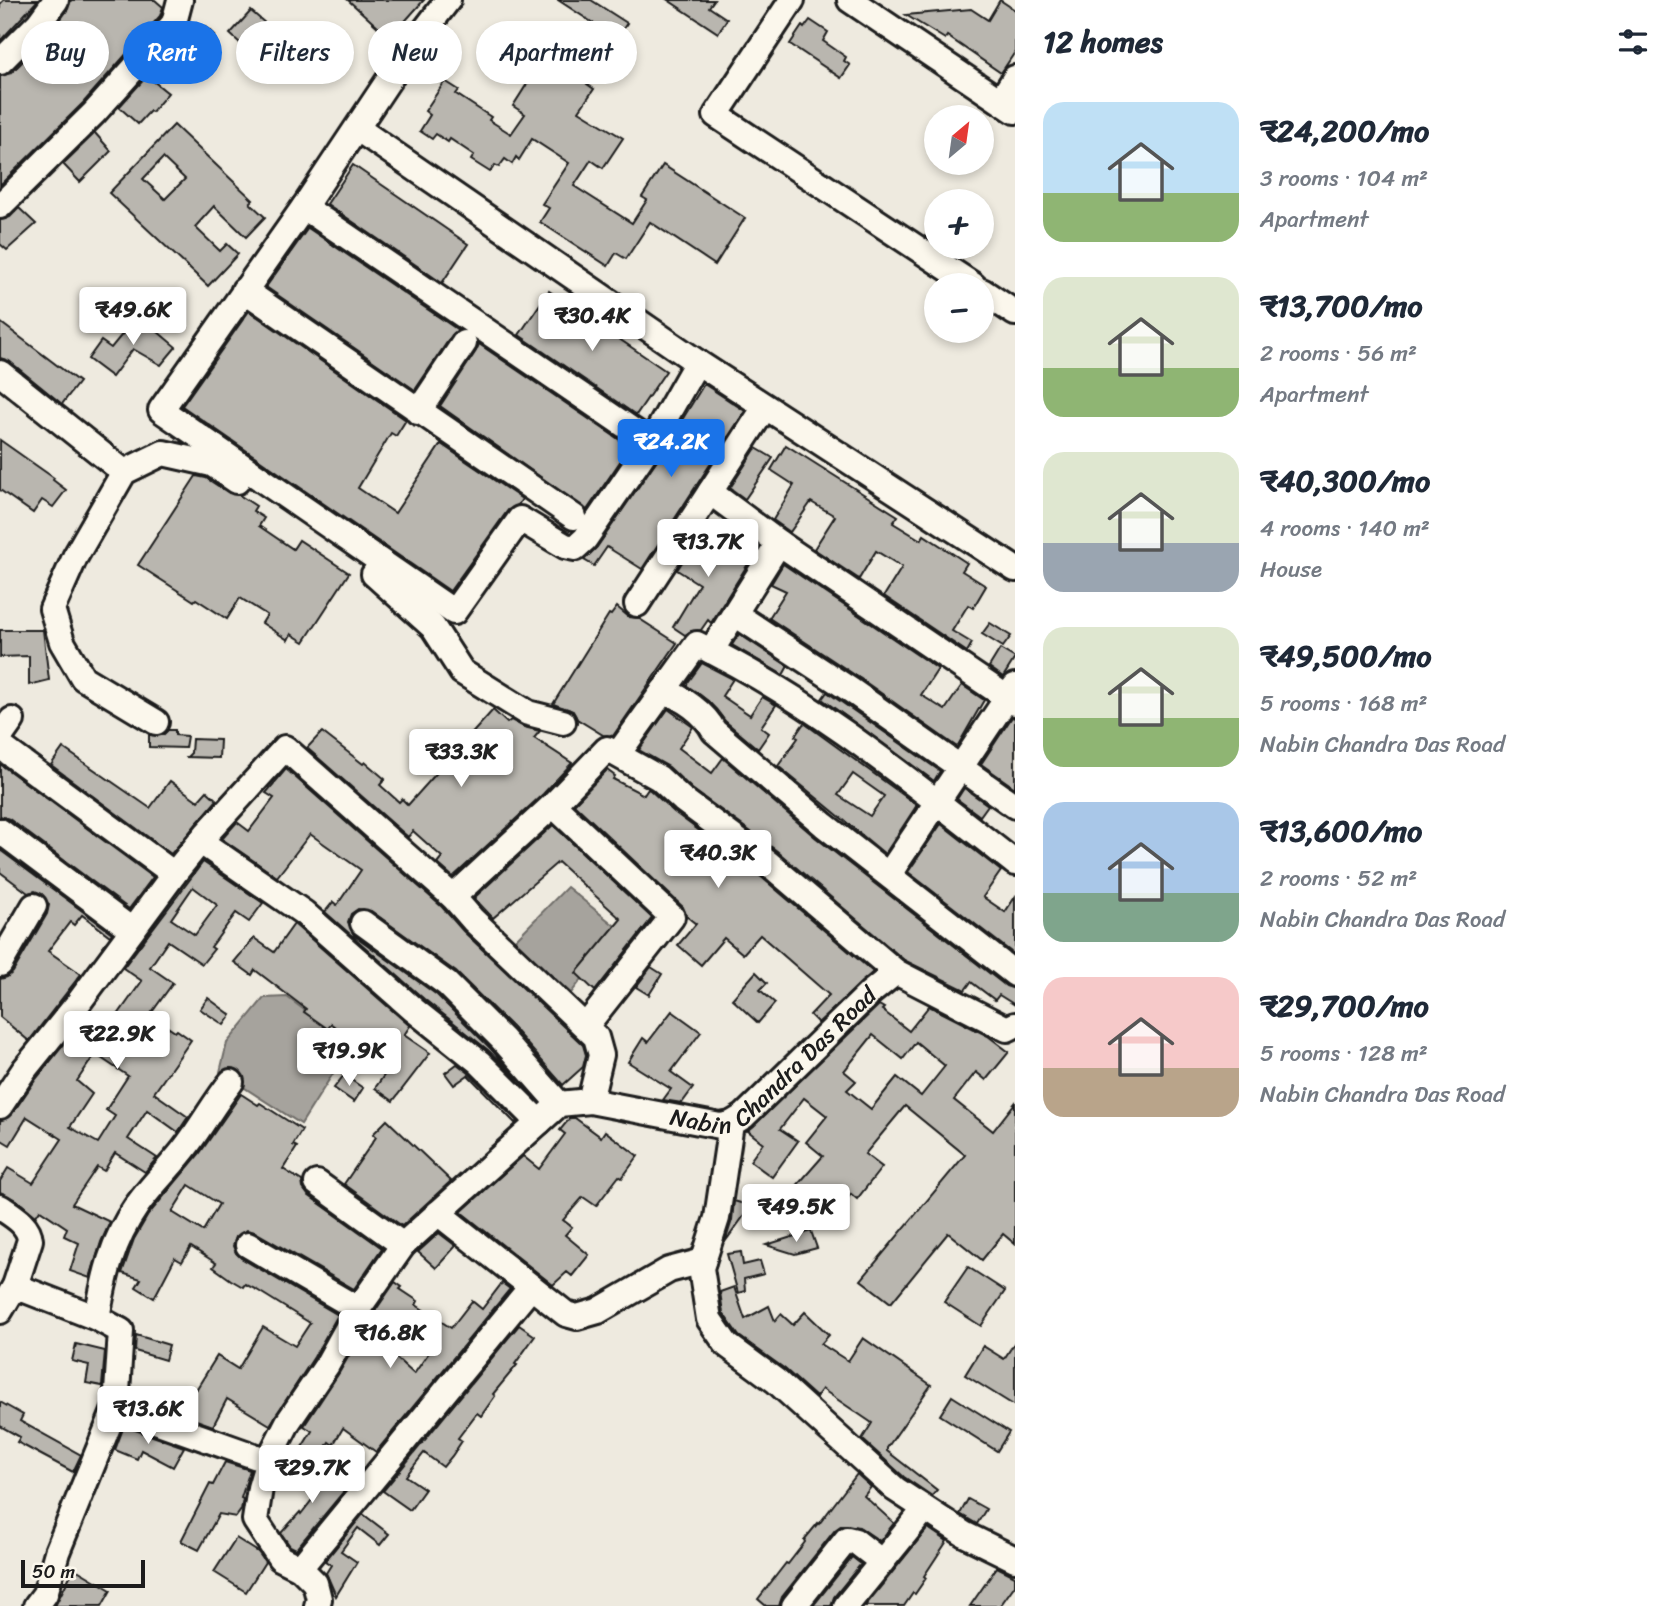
<!DOCTYPE html>
<meta charset="utf-8">
<style>
body{margin:0;font-family:Sriracha,sans-serif;background:#f2f2f3;color:#1f2937;height:100vh;display:flex;flex-direction:column;font-size:26px;white-space:nowrap}
*{box-sizing:border-box;margin:0}
p{font-size:23px;color:#747a83}
.icon{flex:none;width:38px;height:38px;fill:none;stroke:currentColor;stroke-width:2;stroke-linecap:round;stroke-linejoin:round}
.map{position:relative;flex:1;overflow:hidden}
.side{display:flex;flex-direction:column;background:#fff;width:665px}
.side>*{flex:none}
.hud{position:absolute;left:21px;top:21px;width:665px;height:63px;display:flex;gap:14px}
.needle{width:46px;rotate:29deg}
.controls{position:absolute;left:924px;top:105px;display:grid;gap:14px}
.controls a{display:grid;place-items:center;width:70px;height:70px;border-radius:50%;background:#fff;box-shadow:0 4px 10px #0003;font-size:35px}
.scale{position:absolute;left:21px;bottom:18px;width:124px;box-sizing:border-box;padding-left:7px;border:4px solid #1c1c1c;border-top:0;font-size:19px;line-height:24px;white-space:nowrap;color:#1c1c1c;-webkit-text-stroke:5px #fbf7ec;paint-order:stroke}
.price{position:absolute;translate:-50% -60px;padding:0 16px;border-radius:7px;background:#fff;color:#222;font-size:23px;line-height:46px;filter:drop-shadow(0 2px 4px #0008)}
.price::after{content:'';position:absolute;left:50%;top:42px;width:21px;height:16px;margin-left:-10px;background:inherit;clip-path:polygon(0 0,100% 0,50% 100%)}
.price.selected{background:#1a73e8;color:#fff}
ul{padding:0;list-style:none}
li{display:flex;align-items:center;gap:21px;height:175px;padding:0 28px}
li span{display:grid;place-items:center;flex:none;width:196px;height:140px;border-radius:21px;color:#555}
li>.icon{margin-inline-start:auto}
span .icon{width:84px;height:84px;fill:#fffc;stroke-width:1}
li b{font-size:30px}
h2{display:flex;justify-content:space-between;align-items:center;height:84px;padding:0 28px;font-size:30px}
.tag{padding:0 24px;border-radius:32px;background:#fff;box-shadow:0 4px 10px #0003;font-size:24px;line-height:63px}
.tag.selected{background:#1a73e8;color:#fff}
main{display:flex;flex:1;min-height:0}
.map>svg:first-child{display:block}
.water{fill:#a6a39d;stroke:#6f6d69;stroke-width:2}
.building{fill:#b9b6af;stroke:#1c1c1c;stroke-width:2;fill-rule:evenodd}
.lines{fill:none;stroke-linecap:round;stroke-linejoin:round}
.minor-casing{stroke:#1c1c1c;stroke-width:30}
.minor{stroke:#fbf7ec;stroke-width:24}
.labels{text-anchor:middle;stroke-width:7;stroke-linejoin:round;paint-order:stroke}
.street-label{font-size:24px;fill:#1c1c1c;stroke:#fbf7ec}
</style>
<main>
<div class="map">
<svg width="1015" height="1606" viewBox="0 0 1015 1606">
<rect width="100%" height="100%" fill="#eeeadf"/>
<filter id="ink" filterUnits="userSpaceOnUse"><feTurbulence type="fractalNoise" baseFrequency=".0143" numOctaves="2"/><feDisplacementMap in="SourceGraphic" scale="14" xChannelSelector="R" yChannelSelector="G"/><feConvolveMatrix kernelMatrix="1 2 1 2 8 2 1 2 1" color-interpolation-filters="sRGB"/></filter>
<g filter="url(#ink)">
<g class="water">
<polygon points="567,887 620,930 571,993 513,942"/>
<polygon points="287,997 351,1045 301,1124 220,1072 227,1043 264,998"/>
</g>
<g class="building">
<polygon points="4,0 38,0 0,41 0,4"/>
<polygon points="71,0 155,0 163,7 160,16 83,103 0,185 0,76 11,73 50,34 68,9"/>
<polygon points="348,0 424,0 390,38"/>
<polygon points="558,0 591,0 627,23 587,84 594,89 579,111 623,138 603,168 591,160 574,186 632,223 647,200 642,197 663,165 745,218 715,265 650,222 626,259 616,253 608,266 540,222 549,208 542,204 569,163 532,139 519,160 516,157 512,164 505,159 499,167 495,165 490,172 471,160 474,155 450,139 448,142 436,134 432,139 420,131 430,115 425,111 445,81 459,90 456,94 491,117 489,120 511,134 525,114 513,106 532,76 527,73 540,54 563,68 593,23"/>
<polygon points="668,0 714,0 709,7 727,19 718,33"/>
<polygon points="1000,0 1015,10 1015,52 1001,73 947,36 945,39 906,15 971,9 988,20"/>
<polygon points="251,11 273,30 252,54 230,34"/>
<polygon points="810,20 828,32 823,41 846,57 844,61 850,65 841,78 790,44 802,26 804,28"/>
<polygon points="200,26 205,26 215,35 194,60 180,48"/>
<polygon points="147,76 168,93 152,112 150,111 138,124 119,107"/>
<path d="M174 125 253 200 250 203 265 217 246 237 214 206 195 227 220 251 227 244 238 254 208 286 109 193ZM163 158 185 179 165 199 143 179Z"/>
<polygon points="95,133 111,151 80,182 63,164"/>
<polygon points="353,165 468,244 442,283 327,204"/>
<polygon points="19,208 36,224 7,250 0,244 0,220 10,217"/>
<polygon points="308,228 458,330 452,335 415,390 266,287"/>
<polygon points="549,291 666,371 636,415 519,335"/>
<polygon points="249,311 406,420 396,436 391,433 358,488 395,513 441,444 522,499 518,505 508,510 450,591 182,406"/>
<polygon points="138,315 176,347 161,365 133,349 112,377 88,359 101,341 111,348"/>
<polygon points="0,322 79,382 62,404 9,361 0,358"/>
<polygon points="479,344 630,447 587,510 440,406 476,351"/>
<polygon points="704,384 745,411 642,569 607,547 594,566 584,560 597,547 663,451"/>
<polygon points="0,440 54,478 53,480 66,490 53,507 42,500 33,513 0,490"/>
<polygon points="786,445 898,516 893,523 921,540 924,535 967,563 962,571 986,586 973,608 968,605 952,631 972,643 967,652 884,596 902,567 876,551 859,579 814,549 835,516 811,502 790,532 773,520 794,485 771,470"/>
<polygon points="756,448 773,458 745,499 730,488"/>
<polygon points="196,476 206,478 229,493 239,495 256,506 253,511 264,518 259,526 293,549 299,540 349,573 304,642 291,634 288,640 262,623 267,615 240,598 227,619 196,599 194,601 138,565"/>
<polygon points="708,522 725,533 718,545 748,564 711,623 708,620 701,630 691,631 685,635 673,627 699,584 677,570"/>
<polygon points="783,564 938,669 921,695 945,710 962,685 984,700 957,747 861,679 769,618 786,591 771,584"/>
<polygon points="617,607 629,617 638,618 677,643 613,736 603,735 577,719 573,711 553,704 609,614 611,615"/>
<polygon points="990,623 1011,636 1003,647 982,634"/>
<polygon points="0,630 43,630 49,680 29,685 29,656 0,657"/>
<polygon points="739,634 788,666 783,675 732,645"/>
<polygon points="1000,649 1015,658 1003,677 989,667"/>
<polygon points="702,663 733,679 722,696 750,715 762,697 776,705 761,727 769,733 758,749 725,721 708,701 686,685"/>
<polygon points="827,692 940,771 934,781 822,699"/>
<polygon points="668,709 693,727 679,748 712,773 723,758 815,837 1006,986 1015,989 1015,1005 999,995 995,1000 971,982 965,990 904,960 777,851 692,789 669,767 639,750"/>
<polygon points="493,710 507,723 511,720 524,727 540,731 534,738 572,763 543,794 453,877 437,863 442,857 413,831 408,837 307,748 322,732 363,764 365,762 385,779 380,785 399,802 402,799 408,805"/>
<polygon points="1012,717 1015,718 1015,788 981,764"/>
<path d="M804 723 917 805 885 854 778 766 798 738 795 736ZM853 774 884 796 870 816 838 795Z"/>
<polygon points="168,730 175,730 175,735 187,736 185,748 149,747 149,735 163,735"/>
<polygon points="192,739 220,740 219,758 187,757 191,753"/>
<polygon points="63,748 150,808 170,781 198,801 207,791 217,800 171,854 51,765"/>
<polygon points="0,764 153,877 129,909 9,819 0,816"/>
<polygon points="286,769 442,907 463,931 583,1045 586,1055 583,1067 563,1085 513,1028 456,972 371,911 358,909 351,914 348,922 354,935 437,995 491,1049 519,1081 488,1050 424,999 325,912 333,902 337,905 361,870 310,834 277,877 222,839 237,822 249,831 274,798 266,793"/>
<polygon points="607,770 615,776 613,779 644,795 648,789 650,790 674,812 759,875 873,972 818,1023 810,1015 829,995 760,935 743,954 724,938 701,965 678,945 696,924 686,916 683,907 574,804"/>
<polygon points="964,788 988,805 980,816 957,799"/>
<polygon points="941,824 1001,871 983,897 1005,912 1015,897 1015,955 908,872"/>
<polygon points="553,825 652,918 595,991 576,973 621,919 558,862 493,918 474,898"/>
<polygon points="0,850 112,933 110,936 82,915 74,925 70,922 48,951 81,974 29,1041 0,1017 0,979 7,977 13,972 47,914 49,905 42,894 35,891 28,893 0,872"/>
<path d="M203 862 263 903 249 922 236 913 211 947 214 949 202 964 168 941 150 967 173 983 150 1015 175 1032 177 1030 191 1040 154 1093 188 1117 178 1132 147 1110 128 1139 157 1158 145 1172 115 1153 104 1171 97 1167 72 1204 110 1222 101 1242 90 1278 70 1271 79 1243 64 1236 67 1228 40 1210 36 1216 18 1201 0 1192V1181L8 1168 33 1183 62 1139 27 1117 10 1145 0 1139V1121L12 1114 36 1079 89 1013 110 1026 142 981 123 968ZM193 887 217 905 195 935 171 919ZM95 1054 128 1076 106 1110 115 1116 98 1143 70 1127 92 1094 77 1081Z"/>
<polygon points="294,924 410,1026 404,1035 430,1053 393,1101 375,1088 390,1067 331,1024 328,1029 304,1012 306,1009 255,970 252,975 234,962 254,938 274,952"/>
<polygon points="651,967 662,974 649,995 636,987"/>
<polygon points="756,972 767,983 760,990 775,1003 758,1023 732,999"/>
<polygon points="208,998 231,1015 224,1025 200,1009"/>
<path d="M879 1005 884 1008 882 1010 909 1031 929 1006 988 1036 1009 1052 986 1080 976 1072 954 1100 993 1131 1015 1103V1244L1003 1234 982 1260 948 1233 891 1303 861 1280 965 1155 905 1106 865 1154 882 1167 857 1199 851 1194 842 1205 829 1206 820 1199 814 1206H797L786 1198 823 1156 806 1142 827 1116 804 1098 780 1129 798 1141 772 1177 750 1161 763 1143 748 1131ZM873 1035 903 1059 916 1042 945 1066 921 1096 897 1077 871 1109 847 1090 856 1081 844 1071Z"/>
<polygon points="672,1011 701,1032 671,1072 693,1088 682,1103 663,1100 671,1089 628,1062 643,1038 648,1042"/>
<polygon points="457,1064 469,1073 517,1121 515,1123 468,1075 454,1085 445,1073"/>
<polygon points="344,1075 363,1088 354,1102 334,1088"/>
<path d="M241 1094 258 1105 260 1103 302 1130 293 1145 297 1147 283 1169 302 1181 303 1188 308 1195 382 1248 354 1289 255 1232 247 1230 236 1237 233 1246 236 1253 241 1258 338 1315 314 1357 270 1425 227 1399 213 1426 168 1410 178 1391 191 1398 217 1356 238 1369 263 1327 295 1346 310 1323 257 1290 245 1284 243 1287 231 1280 213 1267 216 1263 191 1247 182 1262 175 1258 154 1298 136 1287 141 1279 122 1273 134 1239 148 1215 200 1153ZM189 1185 219 1204 203 1231 172 1212Z"/>
<polygon points="570,1118 575,1118 601,1137 605,1131 638,1156 622,1178 619,1176 596,1206 583,1197 563,1220 572,1227 565,1235 589,1255 572,1276 567,1272 553,1285 461,1212 523,1156 539,1169 565,1134 560,1130"/>
<polygon points="387,1120 451,1181 402,1226 344,1184 376,1137 373,1134"/>
<polygon points="734,1201 751,1206 725,1242 732,1220"/>
<polygon points="811,1231 817,1248 795,1254 766,1245"/>
<polygon points="439,1233 456,1246 436,1268 418,1252"/>
<polygon points="741,1252 743,1265 760,1261 764,1274 744,1279 745,1291 738,1293 727,1254"/>
<polygon points="968,1267 1005,1291 981,1326 944,1302"/>
<path d="M395 1282 402 1287 400 1289 418 1301 416 1305 451 1328 472 1301 482 1309 502 1283 510 1289 376 1452 343 1428 333 1445 329 1442 316 1463 299 1452 312 1431 304 1426 339 1373 371 1317ZM398 1325 432 1348 414 1374 383 1346Z"/>
<polygon points="734,1287 745,1319 769,1306 775,1321 781,1314 793,1325 805,1312 829,1335 821,1344 848,1361 863,1338 931,1385 887,1448 887,1451 937,1490 932,1496 904,1477 862,1439 872,1423 822,1389 816,1397 785,1369 739,1336 723,1313 720,1292"/>
<polygon points="519,1325 535,1336 515,1364 517,1365 493,1394 495,1396 481,1416 477,1413 458,1438 462,1441 452,1456 443,1467 424,1453 406,1476 425,1489 410,1510 383,1491"/>
<polygon points="136,1335 169,1345 165,1360 135,1351"/>
<polygon points="1015,1342 1015,1406 965,1375 983,1346 1004,1359"/>
<polygon points="76,1344 105,1351 102,1386 86,1383 89,1365 72,1361"/>
<polygon points="952,1396 1009,1432 997,1451 940,1415"/>
<polygon points="0,1402 23,1415 20,1421 81,1455 73,1472 17,1442 20,1437 0,1426"/>
<polygon points="124,1426 184,1447 173,1467 141,1450 137,1459 115,1450"/>
<polygon points="225,1462 250,1470 241,1498 243,1499 241,1510 236,1517 219,1514 199,1550 181,1541 210,1484 213,1485"/>
<polygon points="308,1462 345,1490 296,1549 290,1546 281,1533 300,1512 301,1514 318,1492 297,1479"/>
<polygon points="857,1474 871,1487 864,1496 894,1523 880,1541 859,1527 842,1525 835,1530 782,1597 779,1606 766,1606 758,1599 786,1563 788,1564 805,1542 804,1540 818,1523 819,1524"/>
<polygon points="968,1499 986,1509 977,1524 960,1514"/>
<polygon points="363,1514 389,1534 380,1545 358,1528 341,1551 357,1562 336,1596 326,1573 331,1565 325,1561"/>
<polygon points="928,1528 947,1541 924,1576 926,1578 915,1594 913,1593 904,1606 865,1606"/>
<polygon points="236,1538 258,1552 265,1562 246,1592 214,1572"/>
<polygon points="852,1557 861,1564 834,1597 831,1606 813,1606"/>
<polygon points="997,1567 1015,1576 1015,1585 1000,1606 970,1606"/>
<polygon points="74,1568 111,1590 102,1606 55,1606"/>
</g>
<g class="lines">
<g class="minor-casing">
<g id="minor">
<polyline points="448,0 402,60 304,207 161,410 454,612 520,519 565,546 575,548 585,539 651,443 697,362"/>
<polyline points="792,0 716,115 973,285"/>
<polyline points="850,0 1015,111"/>
<polyline points="0,62 39,23 56,0"/>
<polyline points="1001,100 1015,78"/>
<polyline points="358,129 697,362 1015,569"/>
<polyline points="0,206 94,113 163,36 174,23 180,0"/>
<polyline points="304,207 651,443"/>
<polyline points="244,290 574,517"/>
<polyline points="982,291 1015,313"/>
<polyline points="0,373 124,472"/>
<polyline points="765,407 710,492 779,543 1015,703"/>
<polyline points="418,412 464,343"/>
<polyline points="374,574 433,627 462,672 528,713 563,722"/>
<polyline points="637,604 710,492"/>
<polyline points="735,614 852,691 1015,806"/>
<polyline points="711,651 779,543"/>
<path d="M663 691C682 697 705 713 714 731L824 825 1015 974"/>
<polyline points="156,722 83,678 62,642 52,609 75,557 124,472 163,453 212,464 237,481"/>
<polyline points="0,737 12,720"/>
<polyline points="0,746 174,874"/>
<path d="M618 754 697 644C813 700 914 784 1015 863"/>
<polyline points="553,805 672,917 586,1026"/>
<polyline points="0,831 132,930"/>
<polyline points="201,842 304,913 414,1010 479,1062 539,1122"/>
<polyline points="889,874 1015,686"/>
<polyline points="453,897 553,805 607,749 659,778 683,800 768,863 896,972 1007,1029 1015,1025"/>
<polyline points="363,923 447,984 502,1039 559,1104"/>
<polyline points="0,964 34,906"/>
<polyline points="0,1106 24,1070 79,1002 174,874 207,833 285,748 453,897 473,920 596,1037 601,1055 590,1101"/>
<polyline points="731,1124 717,1218 701,1268 709,1319 727,1345 776,1381 895,1489 964,1534 1015,1559"/>
<polyline points="317,1183 403,1245"/>
<path d="M0 1207C12 1215 29 1224 30 1240L15 1286 0 1311"/>
<polyline points="438,1213 566,1314 577,1317 598,1311 669,1270 703,1261"/>
<polyline points="248,1245 358,1309"/>
<polyline points="15,1286 97,1318 121,1331 116,1407 57,1552 45,1594 36,1606"/>
<path d="M97 1318C104 1278 112 1241 136 1207 151 1185 172 1166 188 1144 203 1124 215 1102 231 1082"/>
<polyline points="116,1407 268,1461"/>
<polyline points="300,1568 531,1287"/>
<path id="s1" d="M317 1606 319 1599 315 1583 300 1568 280 1558 255 1520 260 1488 268 1461 288 1422 327 1365 358 1309 403 1245 559 1104 590 1101 720 1126 731 1124 744 1116 870 993 896 972"/>
<polyline points="794,1606 847,1539 855,1541 882,1562"/>
<polyline points="846,1606 925,1509"/>
</g>
</g>
<use href="#minor" class="minor"/>
</g>
</g>
<g class="labels">
<g class="street-label">
<text dy="8" stroke="none"><textPath href="#s1" startOffset="880">Nabin Chandra Das Road</textPath></text>
</g>
</g>
</svg>
<div class="controls">
<a><svg class="needle" viewBox="-14 -14 28 28"><path d="M0-13l5 13h-10z" fill="#e53935"/><path d="M0 13l5-13h-10z" fill="#747a83"/></svg></a>
<a>+</a>
<a>−</a>
</div>
<div class="scale">50 m</div>
<b class="price" style="left:133px;top:347px">₹49.6K</b>
<b class="price" style="left:592px;top:353px">₹30.4K</b>
<b class="price selected" style="left:671px;top:479px">₹24.2K</b>
<b class="price" style="left:708px;top:579px">₹13.7K</b>
<b class="price" style="left:461px;top:789px">₹33.3K</b>
<b class="price" style="left:718px;top:890px">₹40.3K</b>
<b class="price" style="left:117px;top:1071px">₹22.9K</b>
<b class="price" style="left:349px;top:1088px">₹19.9K</b>
<b class="price" style="left:796px;top:1244px">₹49.5K</b>
<b class="price" style="left:390px;top:1370px">₹16.8K</b>
<b class="price" style="left:148px;top:1446px">₹13.6K</b>
<b class="price" style="left:312px;top:1505px">₹29.7K</b>
<div class="hud">
<a class="tag">Buy</a>
<a class="tag selected">Rent</a>
<a class="tag">Filters</a>
<a class="tag">New</a>
<a class="tag">Apartment</a>
</div>
</div>
<section class="side">
<h2>12 homes<svg class="icon" aria-label="filters" viewBox="0 0 24 24"><path d="M4 7h16M4 17h16"/><circle cx="9" cy="7" r="2"/><circle cx="15" cy="17" r="2"/></svg></h2>
<ul>
<li><span style="background:linear-gradient(#bfe0f5 65%,#8fb573 0)"><svg class="icon" aria-label="home" viewBox="0 0 24 24"><path d="M3 11l9-7 9 7M6 9v11h12V9"/></svg></span><div><b>₹24,200/mo</b><p>3 rooms · 104 m²</p><p>Apartment</p></div></li>
<li><span style="background:linear-gradient(#dfe7d0 65%,#8fb573 0)"><svg class="icon" aria-label="home" viewBox="0 0 24 24"><path d="M3 11l9-7 9 7M6 9v11h12V9"/></svg></span><div><b>₹13,700/mo</b><p>2 rooms · 56 m²</p><p>Apartment</p></div></li>
<li><span style="background:linear-gradient(#dfe7d0 65%,#9aa5b1 0)"><svg class="icon" aria-label="home" viewBox="0 0 24 24"><path d="M3 11l9-7 9 7M6 9v11h12V9"/></svg></span><div><b>₹40,300/mo</b><p>4 rooms · 140 m²</p><p>House</p></div></li>
<li><span style="background:linear-gradient(#dfe7d0 65%,#8fb573 0)"><svg class="icon" aria-label="home" viewBox="0 0 24 24"><path d="M3 11l9-7 9 7M6 9v11h12V9"/></svg></span><div><b>₹49,500/mo</b><p>5 rooms · 168 m²</p><p>Nabin Chandra Das Road</p></div></li>
<li><span style="background:linear-gradient(#a9c7e8 65%,#7fa58c 0)"><svg class="icon" aria-label="home" viewBox="0 0 24 24"><path d="M3 11l9-7 9 7M6 9v11h12V9"/></svg></span><div><b>₹13,600/mo</b><p>2 rooms · 52 m²</p><p>Nabin Chandra Das Road</p></div></li>
<li><span style="background:linear-gradient(#f6c9c9 65%,#b9a48a 0)"><svg class="icon" aria-label="home" viewBox="0 0 24 24"><path d="M3 11l9-7 9 7M6 9v11h12V9"/></svg></span><div><b>₹29,700/mo</b><p>5 rooms · 128 m²</p><p>Nabin Chandra Das Road</p></div></li>
</ul>
</section>
</main>
